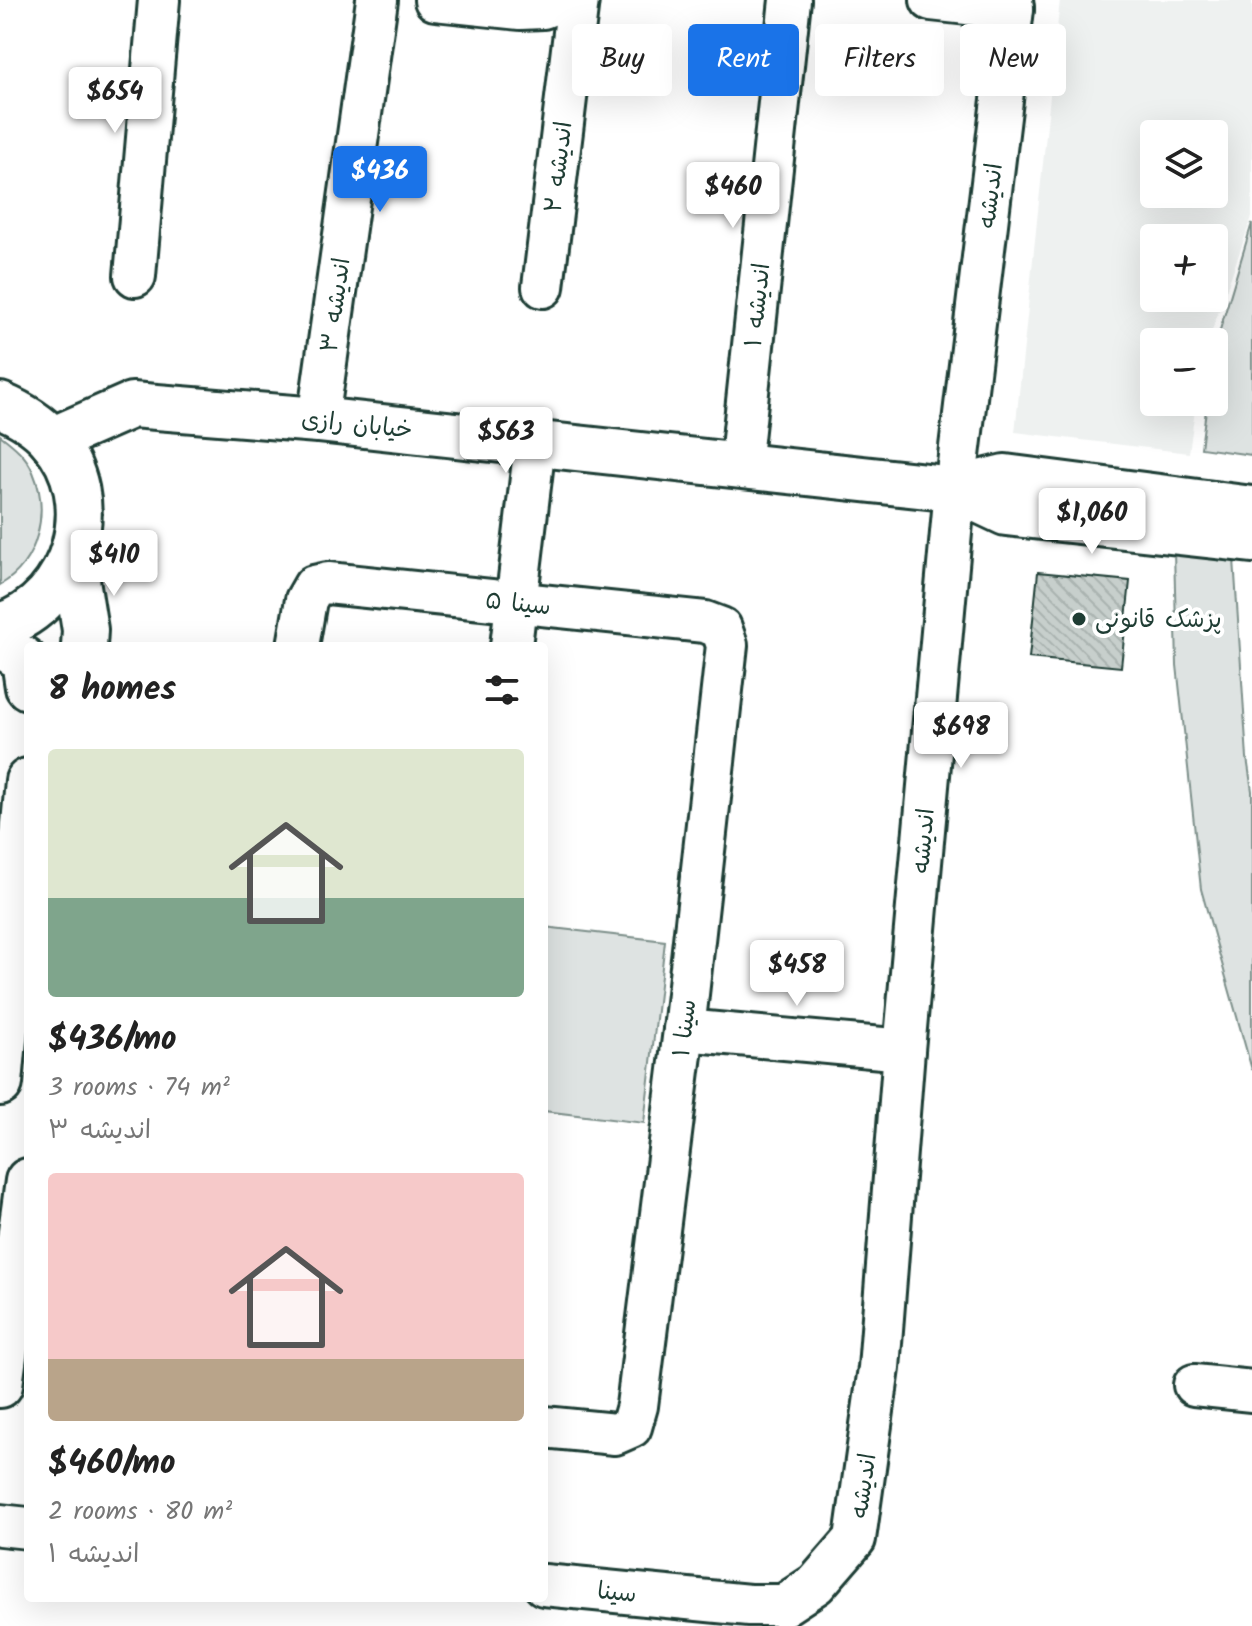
<!DOCTYPE html>
<meta charset="utf-8">
<style>
body{margin:0;font-family:Kalam,"Playpen Sans Arabic",sans-serif;background:#f6f6f6;color:#222;height:100vh;display:flex;flex-direction:column;font-size:30px;white-space:nowrap}
*{box-sizing:border-box;margin:0}
p{font-size:26px;color:#767676}
.icon{flex:none;width:44px;height:44px;fill:none;stroke:currentColor;stroke-width:2;stroke-linecap:round;stroke-linejoin:round}
.map{position:relative;flex:1;overflow:hidden}
.sheet{position:absolute;left:24px;top:642px;width:524px;height:960px;display:flex;flex-direction:column;background:#fff;border-radius:8px;box-shadow:0 8px 32px #0002}
.sheet>*{flex:none}
.hud{position:absolute;left:572px;top:24px;width:560px;height:72px;display:flex;gap:16px}
.controls{position:absolute;left:1140px;top:120px;display:grid;gap:16px}
.controls a{display:grid;place-items:center;width:88px;height:88px;border-radius:8px;background:#fff;box-shadow:0 8px 32px #0002;font-size:40px}
.price{position:absolute;translate:-50% -68px;padding:0 18px;border-radius:8px;background:#fff;color:#222;font-size:26px;line-height:52px;filter:drop-shadow(0 2px 4px #0008)}
.price::after{content:'';position:absolute;left:50%;top:48px;width:24px;height:18px;margin-left:-12px;background:inherit;clip-path:polygon(0 0,100% 0,50% 100%)}
.price.selected{background:#1a73e8;color:#fff}
ul{padding:0;list-style:none}
li{display:grid;align-content:center;gap:16px;height:424px;padding:0 24px}
li span{display:grid;place-items:center;height:248px;border-radius:8px;color:#555}
li>.icon{margin-inline-start:auto}
span .icon{width:144px;height:144px;fill:#fffc;stroke-width:1}
li b{font-size:34px}
h2{display:flex;justify-content:space-between;align-items:center;height:96px;padding:0 24px;font-size:34px}
.pill{padding:0 28px;border-radius:8px;background:#fff;box-shadow:0 8px 32px #0002;font-size:28px;line-height:72px}
.pill.selected{background:#1a73e8;color:#fff}
.map>svg:first-child{display:block}
.built{fill:#eef1f0;fill-rule:evenodd}
.green{fill:#dee3e2;stroke:#7e908b;stroke-width:2}
.building{fill:url(#building-back-hatch);stroke:#1f3d34;stroke-width:2}
.lines{fill:none;stroke-linecap:round;stroke-linejoin:round}
.minor-casing{stroke:#1f3d34;stroke-width:46}
.major-casing{stroke:#1f3d34;stroke-width:50}
.minor{stroke:#fff;stroke-width:40}
.major{stroke:#fff;stroke-width:44}
.poi-dot{fill:#1f3d34;stroke:#fff;stroke-width:3}
.labels{text-anchor:middle;stroke-width:8;stroke-linejoin:round;paint-order:stroke}
.street-label{font-size:24px;fill:#1f3d34;stroke:#fff}
.poi-label{font-size:24px;fill:#1f3d34;stroke:#fff;text-anchor:start}
</style>
<div class="map">
<svg width="1252" height="1626" viewBox="0 0 1252 1626">
<defs>
<pattern id="building-back-hatch" width="6" height="6" patternUnits="userSpaceOnUse" patternTransform="scale(2)"><rect width="6" height="6" fill="#c7cfcc"/><path d="M-1 5l2 2M0 0l6 6M5-1l2 2" fill="none" stroke="#aab3b0"/></pattern>
</defs>
<rect width="100%" height="100%" fill="#fff"/>
<filter id="ink" filterUnits="userSpaceOnUse"><feTurbulence type="fractalNoise" baseFrequency=".0125" numOctaves="2"/><feDisplacementMap in="SourceGraphic" scale="16" xChannelSelector="R" yChannelSelector="G"/><feConvolveMatrix kernelMatrix="1 2 1 2 8 2 1 2 1" color-interpolation-filters="sRGB"/></filter>
<g filter="url(#ink)">
<path class="built" d="M1060 0H1252V217L1208 342H1154V402H1196L1189 453 1015 432ZM1154 134H1214V194H1154ZM1154 238H1214V298H1154Z"/>
<g class="green">
<polygon points="1252,223 1252,455 1201,448 1207,402 1214,402 1214,350"/>
<path d="M0 435C13 445 27 456 33 472 50 512 38 563 0 585Z"/>
<polygon points="1174,551 1234,559 1247,758 1252,791 1252,1070 1201,889 1177,665"/>
<polygon points="544,927 665,941 644,1123 544,1111"/>
</g>
<polygon class="building" points="1038,572 1130,581 1121,667 1029,658"/>
<g class="lines">
<g class="minor-casing">
<g id="minor">
<polyline points="435,0 520,9 543,8 563,0"/>
<polyline points="931,0 1013,9"/>
<polyline points="135,276 159,0"/>
<polyline points="543,287 578,0"/>
<polyline points="318,420 377,0"/>
<polyline points="740,467 790,0"/>
<polyline points="298,646 306,600 314,586 328,583 705,622 721,628 727,645 684,1030 637,1406 631,1427 615,1434 544,1427"/>
<polyline points="511,646 535,444"/>
<polyline points="684,1030 904,1050"/>
<polyline points="1194,1385 1252,1391"/>
<polyline points="0,1525 28,1528"/>
<polyline points="544,1585 749,1605 784,1605 816,1584 855,1539 879,1368 904,1050 955,489 1013,9 1012,0"/>
</g>
</g>
<g class="major-casing">
<g id="major">
<path d="M0 405C19 413 37 423 51 439 105 499 76 602 0 626"/>
<polyline points="52,440 132,405 318,420 955,489 1006,513 1252,540"/>
<polyline points="955,489 1005,477 1252,509"/>
<polyline points="73,555 85,630 84,646"/>
<polyline points="0,644 24,660 28,687"/>
<polyline points="0,1083 28,781"/>
<polyline points="0,1385 28,1181"/>
</g>
</g>
<use href="#minor" class="minor"/>
<use href="#major" class="major"/>
</g>
</g>
<circle class="poi-dot" cx="1079" cy="619" r="8"/>
<g class="labels">
<g class="street-label">
<text transform="translate(558 167) rotate(-83)" y="8">اندیشه ۲</text>
<text transform="translate(990 196) rotate(-83)" y="8">اندیشه</text>
<text transform="translate(335 305) rotate(-82)" y="8">اندیشه ۳</text>
<text transform="translate(757 305) rotate(-84)" y="8">اندیشه ۱</text>
<text transform="translate(357 424) rotate(6)" y="8">خیابان رازی</text>
<text transform="translate(518 603) rotate(6)" y="8">سینا ۵</text>
<text transform="translate(923 841) rotate(-85)" y="8">اندیشه</text>
<text transform="translate(684 1028) rotate(-83)" y="8">سینا ۱</text>
<text transform="translate(863 1486) rotate(-82)" y="8">اندیشه</text>
<text transform="translate(617 1592) rotate(6)" y="8">سینا</text>
</g>
<g class="poi-label">
<text x="1095" y="627">پزشک قانونی</text>
</g>
</g>
</svg>
<div class="controls">
<a><svg class="icon" aria-label="layers" viewBox="0 0 24 24"><path d="M12 4l9 5-9 5-9-5zM3 14l9 5 9-5"/></svg></a>
<a>+</a>
<a>−</a>
</div>
<b class="price" style="left:115px;top:135px">$654</b>
<b class="price selected" style="left:380px;top:214px">$436</b>
<b class="price" style="left:733px;top:230px">$460</b>
<b class="price" style="left:506px;top:475px">$563</b>
<b class="price" style="left:1092px;top:556px">$1,060</b>
<b class="price" style="left:114px;top:598px">$410</b>
<b class="price" style="left:961px;top:770px">$698</b>
<b class="price" style="left:797px;top:1008px">$458</b>
<div class="hud">
<a class="pill">Buy</a>
<a class="pill selected">Rent</a>
<a class="pill">Filters</a>
<a class="pill">New</a>
</div>
<section class="sheet">
<h2>8 homes<svg class="icon" aria-label="filters" viewBox="0 0 24 24"><path d="M4 7h16M4 17h16"/><circle cx="9" cy="7" r="2"/><circle cx="15" cy="17" r="2"/></svg></h2>
<ul>
<li><span style="background:linear-gradient(#dfe7d0 60%,#7fa58c 0)"><svg class="icon" aria-label="home" viewBox="0 0 24 24"><path d="M3 11l9-7 9 7M6 9v11h12V9"/></svg></span><div><b>$436/mo</b><p>3 rooms · 74 m²</p><p>اندیشه ۳</p></div></li>
<li><span style="background:linear-gradient(#f6c9c9 75%,#b9a48a 0)"><svg class="icon" aria-label="home" viewBox="0 0 24 24"><path d="M3 11l9-7 9 7M6 9v11h12V9"/></svg></span><div><b>$460/mo</b><p>2 rooms · 80 m²</p><p>اندیشه ۱</p></div></li>
</ul>
</section>
</div>
